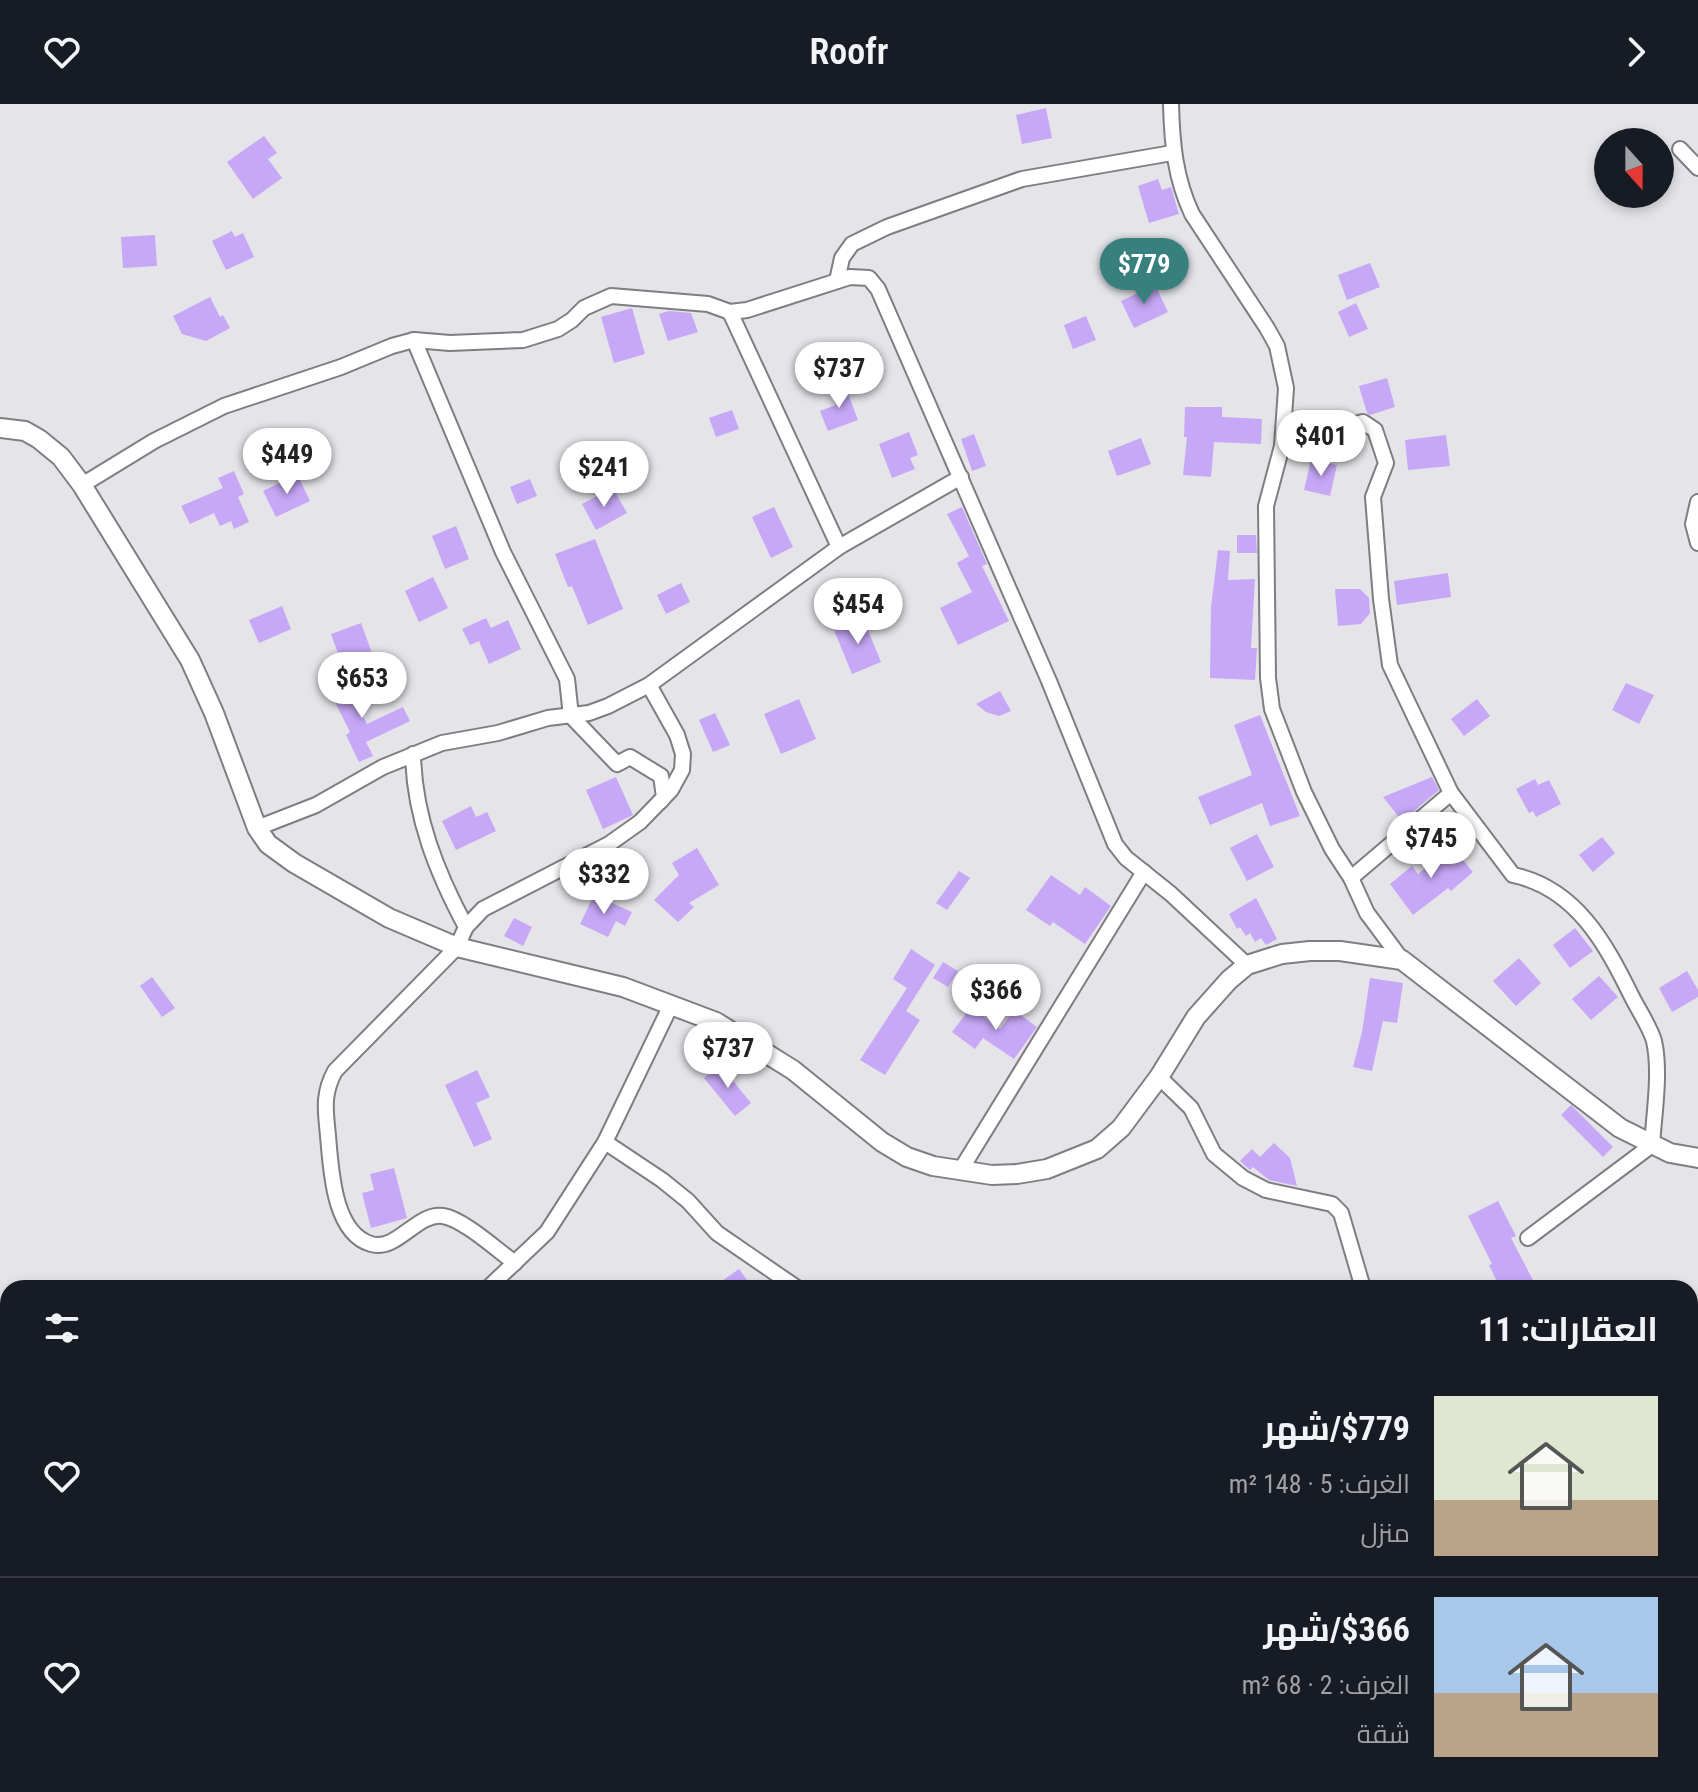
<!DOCTYPE html>
<html lang="ar">
<meta charset="utf-8">
<style>
body{margin:0;font-family:"Roboto Condensed",Cairo,sans-serif;background:#242831;color:#f1f3f6;direction:rtl;height:100vh;display:flex;flex-direction:column;font-size:30px;white-space:nowrap}
*{box-sizing:border-box;margin:0}
p{font-size:26px;color:#9ea1a6}
.icon{flex:none;width:44px;height:44px;fill:none;stroke:currentColor;stroke-width:2;stroke-linecap:round;stroke-linejoin:round}
.map{position:relative;flex:1;overflow:hidden;direction:ltr}
.sheet{position:absolute;left:0px;top:1176px;width:1698px;height:512px;display:flex;flex-direction:column;background:#171b24;border-radius:24px 24px 0 0;box-shadow:0 4px 12px #0003;direction:rtl}
.sheet>*{flex:none}
.needle{width:52px;rotate:159deg}
.fabs{position:absolute;left:1594px;top:24px;display:grid;gap:16px}
.fabs a{display:grid;place-items:center;width:80px;height:80px;border-radius:50%;background:#171b24;box-shadow:0 4px 12px #0003;font-size:40px}
.price{position:absolute;translate:-50% -68px;padding:0 18px;border-radius:28px;background:#fff;color:#222;font-size:26px;line-height:52px;filter:drop-shadow(0 2px 4px #0008)}
.price::after{content:'';position:absolute;left:50%;top:48px;width:24px;height:18px;margin-left:-12px;background:inherit;clip-path:polygon(0 0,100% 0,50% 100%)}
.price.active{background:#38807d;color:#fff}
ul{padding:0;list-style:none}
li{display:flex;align-items:center;gap:24px;height:200px;padding:0 40px}
li+li{border-top:2px solid #363941}
li span{display:grid;place-items:center;flex:none;width:224px;height:160px;border-radius:0px;color:#555}
li>.icon{margin-inline-start:auto}
span .icon{width:96px;height:96px;fill:#fffc;stroke-width:1}
li b{font-size:34px}
h2{display:flex;justify-content:space-between;align-items:center;height:96px;padding:0 40px;font-size:34px}
header{display:flex;justify-content:space-between;align-items:center;height:104px;padding:0 40px;background:#171b24;font-size:36px;font-weight:600}
.map>svg:first-child{display:block}
.building{fill:#c6a8f6}
.lines{fill:none;stroke-linecap:round;stroke-linejoin:round}
.street-casing{stroke:#7e7d82;stroke-width:18}
.secondary-casing{stroke:#7e7d82;stroke-width:22}
.street{stroke:#fff;stroke-width:14}
.secondary{stroke:#fff;stroke-width:18}
</style>
<header><svg class="icon" aria-label="forward" viewBox="0 0 24 24"><path d="M9 5l7 7-7 7"/></svg>Roofr<svg class="icon" aria-label="heart" viewBox="0 0 24 24"><path d="M12 20l-8-8c-3-5 5-10 8-4 3-6 11-1 8 4z"/></svg></header>
<div class="map">
<svg width="1698" height="1688" viewBox="0 0 1698 1688">
<rect width="100%" height="100%" fill="#e5e4e9"/>
<g class="building">
<polygon points="1046,4 1052,34 1022,40 1016,11"/>
<polygon points="264,32 277,49 268,55 282,74 253,95 227,58"/>
<polygon points="1158,75 1162,86 1171,83 1179,110 1149,119 1138,82"/>
<polygon points="232,127 235,133 243,129 254,153 226,166 212,137"/>
<polygon points="155,131 157,162 123,164 121,133"/>
<polygon points="1370,159 1380,183 1347,196 1338,171"/>
<polygon points="1155,181 1168,208 1134,224 1121,197"/>
<polygon points="210,193 220,213 223,211 230,224 206,237 182,230 173,212"/>
<polygon points="1356,199 1368,225 1349,233 1338,208"/>
<polygon points="632,204 645,250 614,259 601,213"/>
<polygon points="669,207 691,209 698,228 668,237 659,210"/>
<polygon points="1086,212 1096,236 1073,245 1064,221"/>
<polygon points="1387,274 1395,303 1370,311 1367,309 1359,282"/>
<polygon points="845,282 858,316 828,327 820,307 836,301 830,287"/>
<polygon points="1185,303 1222,303 1222,313 1262,315 1261,340 1214,338 1211,373 1183,371 1187,333 1184,333"/>
<polygon points="732,306 739,325 716,333 709,314"/>
<polygon points="909,328 918,351 910,354 915,365 892,374 879,340"/>
<polygon points="974,330 986,362 972,367 961,335"/>
<polygon points="1446,331 1450,362 1408,366 1405,336"/>
<polygon points="1141,334 1151,360 1117,372 1108,347"/>
<polygon points="1311,356 1337,361 1330,392 1304,386"/>
<polygon points="234,367 244,390 238,393 249,418 234,425 231,417 220,422 214,409 190,420 181,402 223,384 218,374"/>
<polygon points="297,370 310,397 276,413 263,387"/>
<polygon points="530,375 537,392 517,400 510,383"/>
<polygon points="613,384 627,409 596,426 582,400"/>
<polygon points="774,403 793,443 771,454 752,413"/>
<polygon points="962,403 987,460 982,462 1009,517 958,541 940,504 972,488 957,459 969,452 947,410"/>
<polygon points="456,422 469,455 445,465 432,432"/>
<polygon points="1237,431 1256,431 1257,449 1237,449"/>
<polygon points="595,435 623,505 588,521 572,482 568,483 555,450"/>
<polygon points="1218,446 1230,447 1228,476 1255,475 1251,544 1257,544 1255,576 1210,574 1211,503"/>
<polygon points="1448,469 1451,493 1397,501 1394,477"/>
<polygon points="433,473 448,504 419,518 405,487"/>
<polygon points="681,479 690,498 666,510 657,491"/>
<polygon points="1335,485 1360,485 1369,494 1370,509 1361,520 1338,522"/>
<polygon points="282,502 291,525 259,539 249,516"/>
<polygon points="486,514 491,524 508,516 521,545 489,560 479,537 470,541 462,525"/>
<polygon points="863,514 881,558 852,570 834,526"/>
<polygon points="361,519 376,560 346,571 331,530"/>
<polygon points="343,572 367,620 403,603 410,617 366,638 373,652 359,658 346,631 350,628 326,580"/>
<polygon points="1626,579 1654,591 1639,620 1612,606"/>
<polygon points="1000,587 1011,607 999,612 986,608 976,600"/>
<polygon points="799,595 816,635 781,650 764,610"/>
<polygon points="1477,595 1490,612 1464,632 1451,615"/>
<polygon points="715,609 730,641 713,648 699,616"/>
<polygon points="1260,611 1300,712 1270,722 1262,699 1210,721 1198,693 1252,671 1234,621"/>
<polygon points="616,673 633,711 603,725 586,686"/>
<polygon points="1432,673 1439,686 1402,717 1383,693"/>
<polygon points="1535,675 1538,681 1549,676 1561,700 1536,713 1533,707 1529,709 1516,685"/>
<polygon points="471,702 476,713 487,708 496,727 456,746 442,717"/>
<polygon points="1257,730 1274,763 1247,777 1230,744"/>
<polygon points="1602,733 1615,749 1593,768 1579,751"/>
<polygon points="1451,742 1473,768 1451,787 1448,784 1413,811 1390,780 1412,762 1418,770"/>
<polygon points="697,744 719,781 689,799 694,803 678,818 654,796 679,771 672,759"/>
<polygon points="959,767 970,774 947,806 936,799"/>
<polygon points="1051,771 1080,791 1085,783 1111,802 1085,840 1053,818 1050,822 1026,806"/>
<polygon points="594,791 632,808 625,822 616,817 608,833 580,820"/>
<polygon points="1256,794 1277,835 1266,841 1261,834 1255,838 1250,829 1246,832 1240,823 1237,825 1229,810"/>
<polygon points="514,814 532,823 523,842 504,832"/>
<polygon points="1575,824 1593,847 1570,864 1553,841"/>
<polygon points="911,845 935,861 906,907 920,916 885,971 860,956 907,884 893,875"/>
<polygon points="1519,854 1541,879 1516,902 1493,877"/>
<polygon points="943,858 958,867 948,883 933,874"/>
<polygon points="1687,867 1698,886 1698,893 1672,908 1659,884"/>
<polygon points="1599,872 1618,893 1591,916 1572,895"/>
<polygon points="152,873 175,904 162,913 140,882"/>
<polygon points="1370,874 1403,879 1397,919 1383,917 1372,967 1353,963 1362,928"/>
<polygon points="971,903 1000,925 1014,906 1037,923 1014,955 983,934 975,945 952,928"/>
<polygon points="720,961 751,999 735,1012 704,974"/>
<polygon points="477,966 490,993 476,999 492,1035 474,1043 445,981"/>
<polygon points="1571,1001 1613,1043 1603,1053 1561,1011"/>
<polygon points="1274,1039 1290,1054 1297,1082 1269,1076 1253,1063 1250,1066 1240,1057 1252,1045 1260,1053"/>
<polygon points="394,1064 407,1114 371,1124 362,1089 374,1086 370,1070"/>
<polygon points="1498,1097 1516,1132 1511,1134 1537,1184 1500,1184 1489,1161 1492,1160 1468,1112"/>
<polygon points="739,1165 753,1184 712,1184"/>
</g>
<g class="lines">
<g class="street-casing">
<g id="street">
<path d="M1171 0C1172 39 1175 74 1192 110L1267 224 1277 242 1286 284 1282 342 1266 402 1268 574 1272 605 1304 688 1332 745 1351 774 1367 809 1402 856"/>
<polyline points="1680,45 1698,64"/>
<polyline points="837,177 842,154 852,140 887,123 1022,75 1172,49"/>
<polyline points="730,208 839,443"/>
<polyline points="414,236 503,448 567,575 571,612 617,660 630,653 661,672 664,693 660,698"/>
<path d="M1282 342 1363 318 1375 326 1386 359 1373 393 1381 495 1390 561 1451 689 1513 771C1576 784 1606 840 1632 893 1639 907 1650 923 1654 937 1661 968 1654 1010 1652 1041L1528 1134"/>
<polyline points="82,381 154,337 224,302 341,263 392,242 414,236 450,239 523,236 558,225 572,216 584,204 611,192 708,200 730,208 747,206 850,173 869,174 878,185 1049,577 1115,740 1126,754 1171,790 1247,861"/>
<polyline points="1698,398 1693,420 1698,439"/>
<path d="M413 650C414 712 437 769 466 823"/>
<polyline points="257,724 316,701 383,663 442,639 498,629 548,614 589,609 608,602 649,581 839,443 961,373"/>
<polyline points="1351,774 1451,689"/>
<polyline points="1159,973 1191,1004 1214,1050 1243,1074 1266,1086 1332,1100 1341,1109 1363,1184"/>
<polyline points="605,1038 662,1076 688,1097 717,1129 797,1184"/>
<polyline points="960,1067 1144,768"/>
<path d="M515 1159C497 1146 463 1115 443 1112 417 1108 397 1148 371 1140 333 1129 331 1064 328 1032 327 1020 325 1007 326 996 327 985 330 976 335 967L457 843 466 823 483 805 609 740 640 718 671 686 682 666 683 650 677 631 649 581"/>
<polyline points="488,1184 547,1128 605,1038 671,901"/>
<polyline points="0,1252 8,1248"/>
</g>
</g>
<g class="secondary-casing">
<polyline id="secondary" points="0,324 25,327 39,335 61,353 82,381 190,556 214,609 257,724 268,740 294,759 389,814 457,843 623,883 716,918 793,966 882,1038 907,1053 933,1062 992,1071 1017,1070 1047,1065 1097,1045 1121,1024 1159,973 1196,913 1229,876 1247,861 1282,850 1310,847 1340,847 1402,856 1620,1024 1670,1049 1698,1054"/>
</g>
<use href="#street" class="street"/>
<use href="#secondary" class="secondary"/>
</g>
</svg>
<div class="fabs">
<a><svg class="needle" viewBox="-14 -14 28 28"><path d="M0-13l5 13h-10z" fill="#e53935"/><path d="M0 13l5-13h-10z" fill="#9ea1a6"/></svg></a>
</div>
<b class="price active" style="left:1144px;top:202px">$779</b>
<b class="price" style="left:839px;top:306px">$737</b>
<b class="price" style="left:1321px;top:374px">$401</b>
<b class="price" style="left:287px;top:392px">$449</b>
<b class="price" style="left:604px;top:405px">$241</b>
<b class="price" style="left:858px;top:542px">$454</b>
<b class="price" style="left:362px;top:616px">$653</b>
<b class="price" style="left:1431px;top:776px">$745</b>
<b class="price" style="left:604px;top:812px">$332</b>
<b class="price" style="left:996px;top:928px">$366</b>
<b class="price" style="left:728px;top:986px">$737</b>
<section class="sheet">
<h2>العقارات: 11<svg class="icon" aria-label="filters" viewBox="0 0 24 24"><path d="M4 7h16M4 17h16"/><circle cx="9" cy="7" r="2"/><circle cx="15" cy="17" r="2"/></svg></h2>
<ul>
<li><span style="background:linear-gradient(#dfe7d0 65%,#b9a48a 0)"><svg class="icon" aria-label="home" viewBox="0 0 24 24"><path d="M3 11l9-7 9 7M6 9v11h12V9"/></svg></span><div><b>$779/شهر</b><p>الغرف: 5 · 148 m²</p><p>منزل</p></div><svg class="icon" aria-label="heart" viewBox="0 0 24 24"><path d="M12 20l-8-8c-3-5 5-10 8-4 3-6 11-1 8 4z"/></svg></li>
<li><span style="background:linear-gradient(#a9c7e8 60%,#b9a48a 0)"><svg class="icon" aria-label="home" viewBox="0 0 24 24"><path d="M3 11l9-7 9 7M6 9v11h12V9"/></svg></span><div><b>$366/شهر</b><p>الغرف: 2 · 68 m²</p><p>شقة</p></div><svg class="icon" aria-label="heart" viewBox="0 0 24 24"><path d="M12 20l-8-8c-3-5 5-10 8-4 3-6 11-1 8 4z"/></svg></li>
</ul>
</section>
</div>
